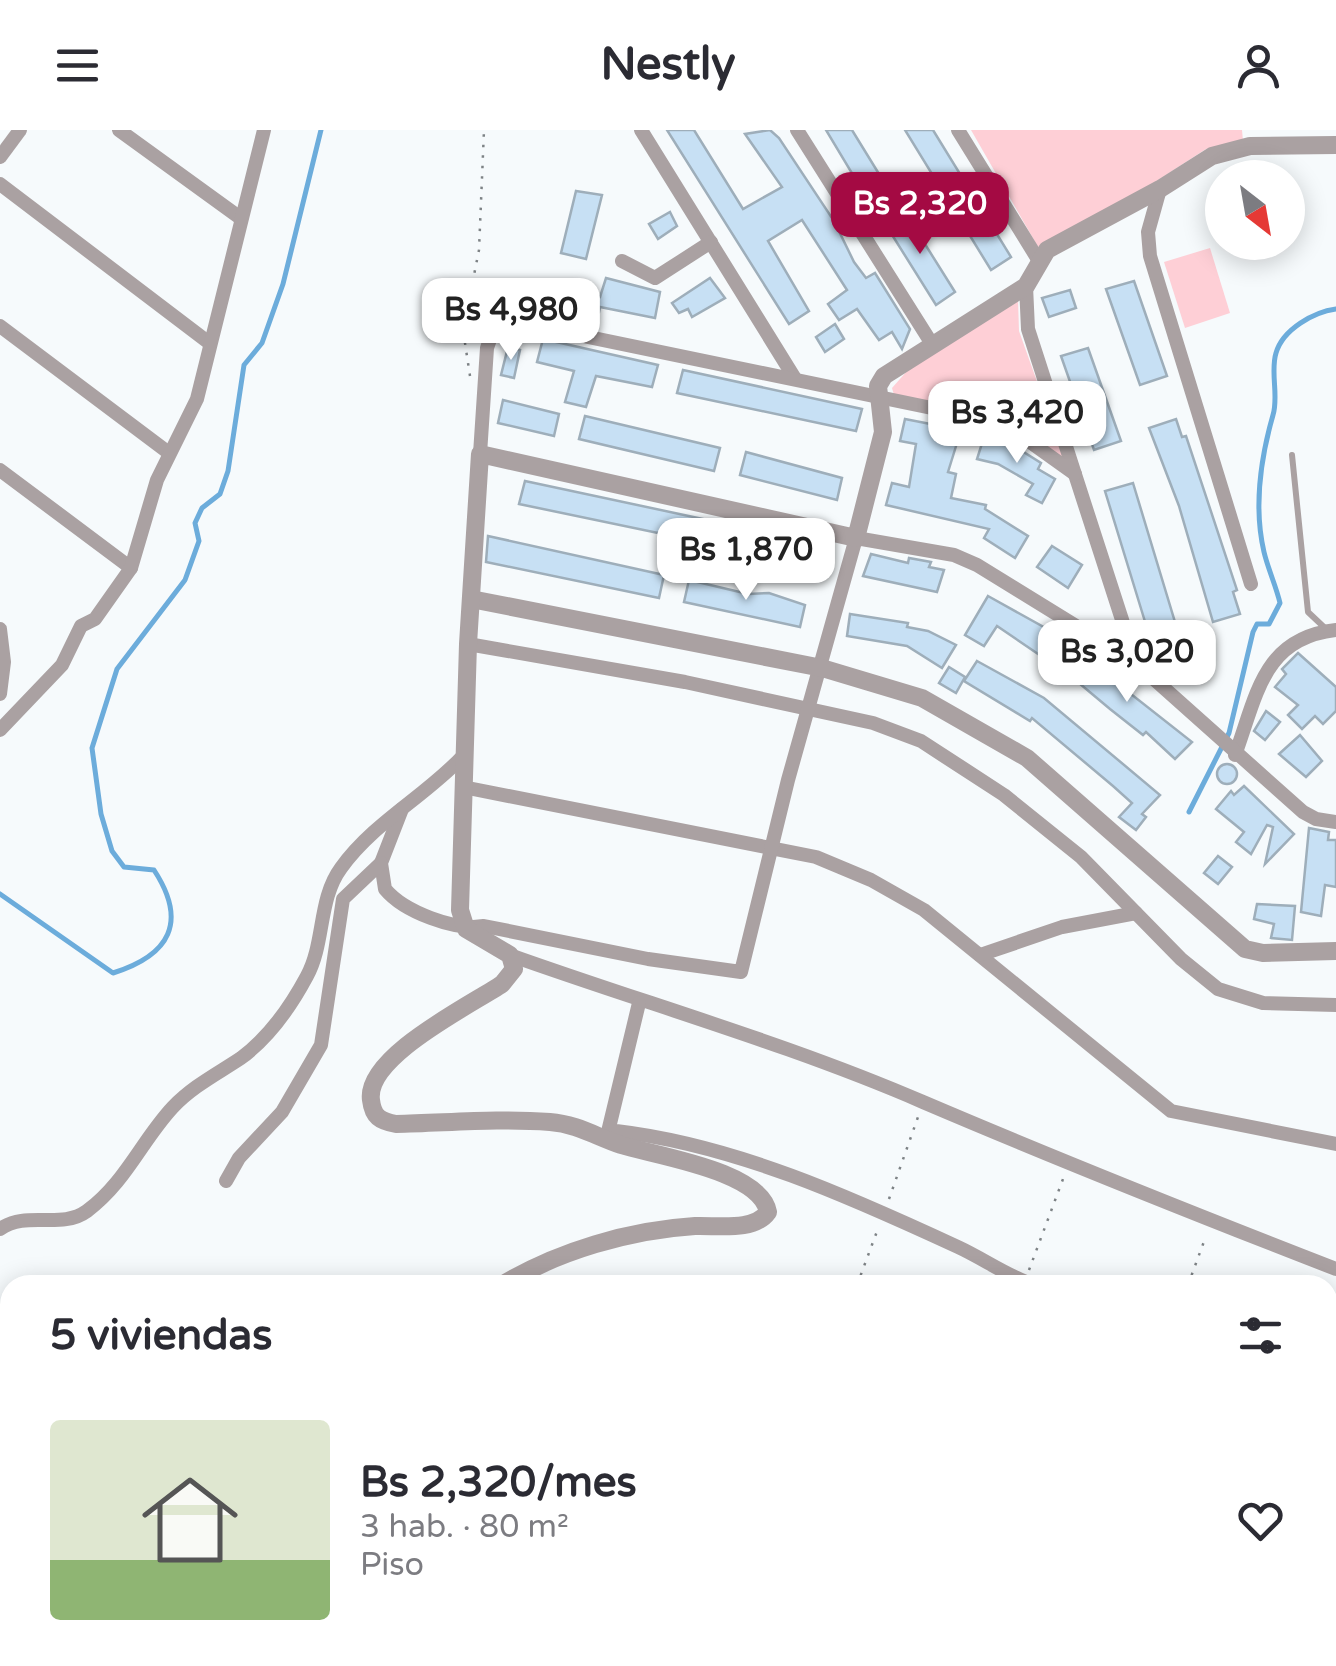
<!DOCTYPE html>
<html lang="es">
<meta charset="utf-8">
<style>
body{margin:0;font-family:"Varela Round",sans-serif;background:#f7f7f7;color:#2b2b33;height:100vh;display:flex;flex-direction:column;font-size:38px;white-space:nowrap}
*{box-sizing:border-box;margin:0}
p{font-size:32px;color:#7c7c81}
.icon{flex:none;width:55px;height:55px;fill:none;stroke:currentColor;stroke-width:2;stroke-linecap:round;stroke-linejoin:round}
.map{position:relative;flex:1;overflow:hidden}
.drawer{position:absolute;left:0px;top:1145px;width:1338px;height:392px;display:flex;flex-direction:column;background:#fff;border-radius:30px 30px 0 0;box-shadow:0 5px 25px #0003}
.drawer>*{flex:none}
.needle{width:65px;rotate:149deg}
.controls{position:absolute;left:1205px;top:30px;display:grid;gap:20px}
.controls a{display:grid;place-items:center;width:100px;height:100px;border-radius:50%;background:#fff;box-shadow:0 5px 25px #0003;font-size:50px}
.price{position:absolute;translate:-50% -85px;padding:0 22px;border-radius:20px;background:#fff;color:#222;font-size:32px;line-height:65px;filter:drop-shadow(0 2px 5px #0008)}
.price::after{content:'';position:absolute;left:50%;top:60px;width:30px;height:22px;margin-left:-15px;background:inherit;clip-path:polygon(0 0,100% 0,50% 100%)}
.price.selected{background:#a40a43;color:#fff}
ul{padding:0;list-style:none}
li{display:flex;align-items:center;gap:30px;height:250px;padding:0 50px}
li+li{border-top:2px solid #e1e1e2}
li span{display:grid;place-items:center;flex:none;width:280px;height:200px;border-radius:10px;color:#555}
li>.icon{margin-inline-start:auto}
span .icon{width:120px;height:120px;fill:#fffc;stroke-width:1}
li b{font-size:42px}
h2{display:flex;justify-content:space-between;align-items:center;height:120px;padding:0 50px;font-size:42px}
header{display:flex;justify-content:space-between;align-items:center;height:130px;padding:0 50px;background:#fff;font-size:45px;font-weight:700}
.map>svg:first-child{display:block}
.green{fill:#fecfd6}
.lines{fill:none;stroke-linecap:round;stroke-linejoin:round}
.stream{stroke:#6cacdb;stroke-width:5}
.building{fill:#c7e0f4;stroke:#9eaeba;stroke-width:2.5}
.path{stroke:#7d8285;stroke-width:2.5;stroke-dasharray:2.5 8;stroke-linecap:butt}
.service{stroke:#aaa1a2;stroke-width:6}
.minor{stroke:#aaa1a2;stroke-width:14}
.tertiary{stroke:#aaa1a2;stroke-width:18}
</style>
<header><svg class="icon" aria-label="menu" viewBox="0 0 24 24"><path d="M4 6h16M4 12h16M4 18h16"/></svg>Nestly<svg class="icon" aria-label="person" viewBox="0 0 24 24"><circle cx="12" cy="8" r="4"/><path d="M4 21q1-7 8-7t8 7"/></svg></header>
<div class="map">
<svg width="1336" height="1536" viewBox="0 0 1336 1536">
<rect width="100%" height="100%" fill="#f6fafc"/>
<g class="green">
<polygon points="971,0 1242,0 1243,11 1206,19 1132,67 1038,117"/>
<polygon points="1210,118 1230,183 1185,198 1164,132"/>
<polygon points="1018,170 1019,201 1065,330 1006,288 894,265 892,258 907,241"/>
</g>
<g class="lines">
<g class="stream">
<path d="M1189 682 1229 603 1253 502 1257 494H1269L1280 473C1276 456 1268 439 1264 422 1253 375 1261 327 1273 285 1279 266 1270 242 1276 223 1283 199 1314 182 1336 179"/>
<path d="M0 764 113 843C170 825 188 792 154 740L124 737 112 721 101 684 92 618 117 539 185 450 199 411 195 393 202 378 220 364 228 341 244 235 262 213 283 154 321 0"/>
</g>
</g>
<g class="building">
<polygon points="667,0 694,0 743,79 782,57 745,4 770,0 779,8 834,91 854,132 866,148 875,143 910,199 902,219 892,202 879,210 857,179 839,190 828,174 847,160 802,90 768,111 809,181 789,194"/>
<polygon points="826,0 852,0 887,57 868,70"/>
<polygon points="905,0 933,0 1011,127 991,140"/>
<polygon points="576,61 602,65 586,129 561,123"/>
<polygon points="903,79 955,162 936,175 884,92"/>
<polygon points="670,82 677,96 658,109 649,94"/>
<polygon points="606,148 660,162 655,188 600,177 599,182 533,172 536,155 600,167"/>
<polygon points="710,148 725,168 692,187 688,179 679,183 672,173"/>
<polygon points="1134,151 1167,246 1140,255 1106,159"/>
<polygon points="1070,160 1076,178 1049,187 1042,168"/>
<polygon points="835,194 844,209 825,222 816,207"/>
<polygon points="543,209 658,235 652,257 596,246 586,277 565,272 574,241 537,232"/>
<polygon points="508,217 520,220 514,248 501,245"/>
<polygon points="1088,218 1121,311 1094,320 1061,226"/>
<polygon points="683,240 862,279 856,301 677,263"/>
<polygon points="503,270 559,284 554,306 498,293"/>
<polygon points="585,286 720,318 714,341 579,309"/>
<polygon points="905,289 961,300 948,342 956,344 951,368 986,375 985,379 1028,406 1015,428 984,408 989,399 886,375 892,353 909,357 916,314 900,311"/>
<polygon points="1176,289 1182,307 1186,306 1237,460 1233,462 1240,484 1213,492 1179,376 1149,298"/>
<polygon points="984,307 1006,311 1041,333 1038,339 1055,349 1042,373 1026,365 1033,354 998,334 977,329"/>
<polygon points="746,322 842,348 837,370 740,345"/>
<polygon points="525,351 759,401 754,423 519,374"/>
<polygon points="1133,353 1181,512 1154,521 1105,361"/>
<polygon points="783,404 822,413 817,435 778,424"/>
<polygon points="488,406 664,445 659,468 486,432"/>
<polygon points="1052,416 1082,435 1068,458 1037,437"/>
<polygon points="871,424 908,433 909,428 931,432 929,437 944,440 937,462 863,446"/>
<polygon points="689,450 748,464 769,463 805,475 800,497 684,472"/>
<polygon points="988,466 1058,505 1044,528 997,496 984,516 965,505"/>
<polygon points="850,484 908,493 907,497 928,501 956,515 942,538 907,516 847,506"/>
<polygon points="1080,522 1111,541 1108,546 1192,612 1175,629 1146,602 1143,605 1110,579 1067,543"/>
<polygon points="1298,523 1336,557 1336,581 1323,594 1315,586 1302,599 1288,585 1298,575 1275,557 1286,544 1282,539"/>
<polygon points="1172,528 1188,541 1178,551 1163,538"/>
<polygon points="977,531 1044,568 1160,665 1142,684 1146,687 1136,700 1119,687 1132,673 1113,656 1032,588 1030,591 964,551"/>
<polygon points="949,537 965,547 956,563 939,553"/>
<polygon points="1266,581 1280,592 1265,610 1254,601"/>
<polygon points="1300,605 1322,631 1306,647 1279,624"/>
<circle cx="1227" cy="644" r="10"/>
<polygon points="1244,656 1294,704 1265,734 1273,697 1267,695 1251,724 1236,712 1244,702 1216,679 1231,661 1234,665"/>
<polygon points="1309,698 1329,702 1328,710 1336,710 1336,757 1325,755 1321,786 1301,782"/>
<polygon points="1218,726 1232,737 1218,754 1204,743"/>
<polygon points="1257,774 1295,776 1292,810 1271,808 1274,794 1254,789"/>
</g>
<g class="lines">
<g class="path">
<polyline points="470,246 463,200 479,120 484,0"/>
<polyline points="889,1069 918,987"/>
<polyline points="1029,1140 1063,1049"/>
<polyline points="857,1155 879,1096"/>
<polyline points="1188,1155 1206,1106"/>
<polyline points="1328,1231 1336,1207"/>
<polyline points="1306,1528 1321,1536"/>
</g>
<g class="service">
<polyline points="1292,325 1308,482 1326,499"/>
<polyline points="273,1536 274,1528"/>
</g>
<g class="minor">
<polyline points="119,0 239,87"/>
<polyline points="641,0 794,247"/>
<polyline points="797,0 932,214"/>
<polyline points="958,0 1039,131"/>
<polyline points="0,27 20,0"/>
<polyline points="0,54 208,212"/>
<polyline points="1160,59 1148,102 1150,126 1251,454"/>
<polyline points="622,131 655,148 711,112"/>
<polyline points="1026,156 1028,199 1136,533"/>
<polyline points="0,196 169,323"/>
<polyline points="480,324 487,218 495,195 506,190 980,288 1016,302 1075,344"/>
<polyline points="0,340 131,438"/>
<polyline points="0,499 4,532 0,564"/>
<polyline points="468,514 685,552 873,593 921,611 1004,665 1081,727 1181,829 1218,859 1263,873 1336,875"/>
<polyline points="0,600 62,535 81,496 95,489 131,438 157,350 197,269 264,0"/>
<path d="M1235 625C1257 565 1263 508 1336 500"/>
<polyline points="463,657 816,727 871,750 924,780 1171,981 1336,1014"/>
<path d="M402 679 381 733 385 759C404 782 455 801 484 796L648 829 741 842 788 650 856 408 954 425 977 435 1136 533 1303 682 1316 689 1336 692"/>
<path d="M510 825C647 874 789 914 923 972 1059 1030 1197 1085 1336 1139"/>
<polyline points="980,825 1062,797 1136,783"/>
<path d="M639 873 607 1006 616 1001C735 1015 850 1067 958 1117 984 1129 1007 1146 1034 1155"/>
<polyline points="226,1051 239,1028 282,982 321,915 343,769 381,733"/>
<path d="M0 1099C27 1080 61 1100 87 1081 126 1052 142 1010 173 977 193 956 217 944 241 928 268 908 291 876 307 846 325 813 318 769 341 738 374 692 426 666 464 625"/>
<polyline points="1328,1266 1336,1269"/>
<polyline points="842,1528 928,1536"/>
<polyline points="391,1536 391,1528"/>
<polyline points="691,1536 692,1528"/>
<polyline points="1120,1536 1129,1528"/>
</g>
<g class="tertiary">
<polyline points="471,469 822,538 922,568 1027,628 1245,819 1263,823 1336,821"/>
<path d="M502 1155C558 1121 630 1100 695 1096 717 1095 754 1102 768 1082 761 1041 657 1026 621 1015 597 1007 577 994 550 992 499 988 447 993 396 994 380 991 373 987 371 970 365 927 469 876 502 854L514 839 510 825 466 799 460 780 468 514 480 324 856 408 883 302 878 256 884 246 1026 156 1047 120 1160 59 1212 26 1250 16 1336 15"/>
<polyline points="1226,1528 1232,1536"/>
</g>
</g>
</svg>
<div class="controls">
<a><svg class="needle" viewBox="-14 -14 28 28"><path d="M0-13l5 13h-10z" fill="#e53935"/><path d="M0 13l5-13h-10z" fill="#7c7c81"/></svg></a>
</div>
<b class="price selected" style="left:920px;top:127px">Bs 2,320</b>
<b class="price" style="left:511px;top:233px">Bs 4,980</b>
<b class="price" style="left:1017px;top:336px">Bs 3,420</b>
<b class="price" style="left:746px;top:473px">Bs 1,870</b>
<b class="price" style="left:1127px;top:575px">Bs 3,020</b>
<section class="drawer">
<h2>5 viviendas<svg class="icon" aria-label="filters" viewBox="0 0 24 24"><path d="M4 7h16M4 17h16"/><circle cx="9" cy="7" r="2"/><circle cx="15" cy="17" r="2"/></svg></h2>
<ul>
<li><span style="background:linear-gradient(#dfe7d0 70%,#8fb573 0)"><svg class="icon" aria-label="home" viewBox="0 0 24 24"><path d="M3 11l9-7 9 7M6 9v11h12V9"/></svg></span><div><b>Bs 2,320/mes</b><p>3 hab. · 80 m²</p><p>Piso</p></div><svg class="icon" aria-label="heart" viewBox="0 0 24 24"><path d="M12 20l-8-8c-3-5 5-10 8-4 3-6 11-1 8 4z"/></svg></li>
</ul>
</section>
</div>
